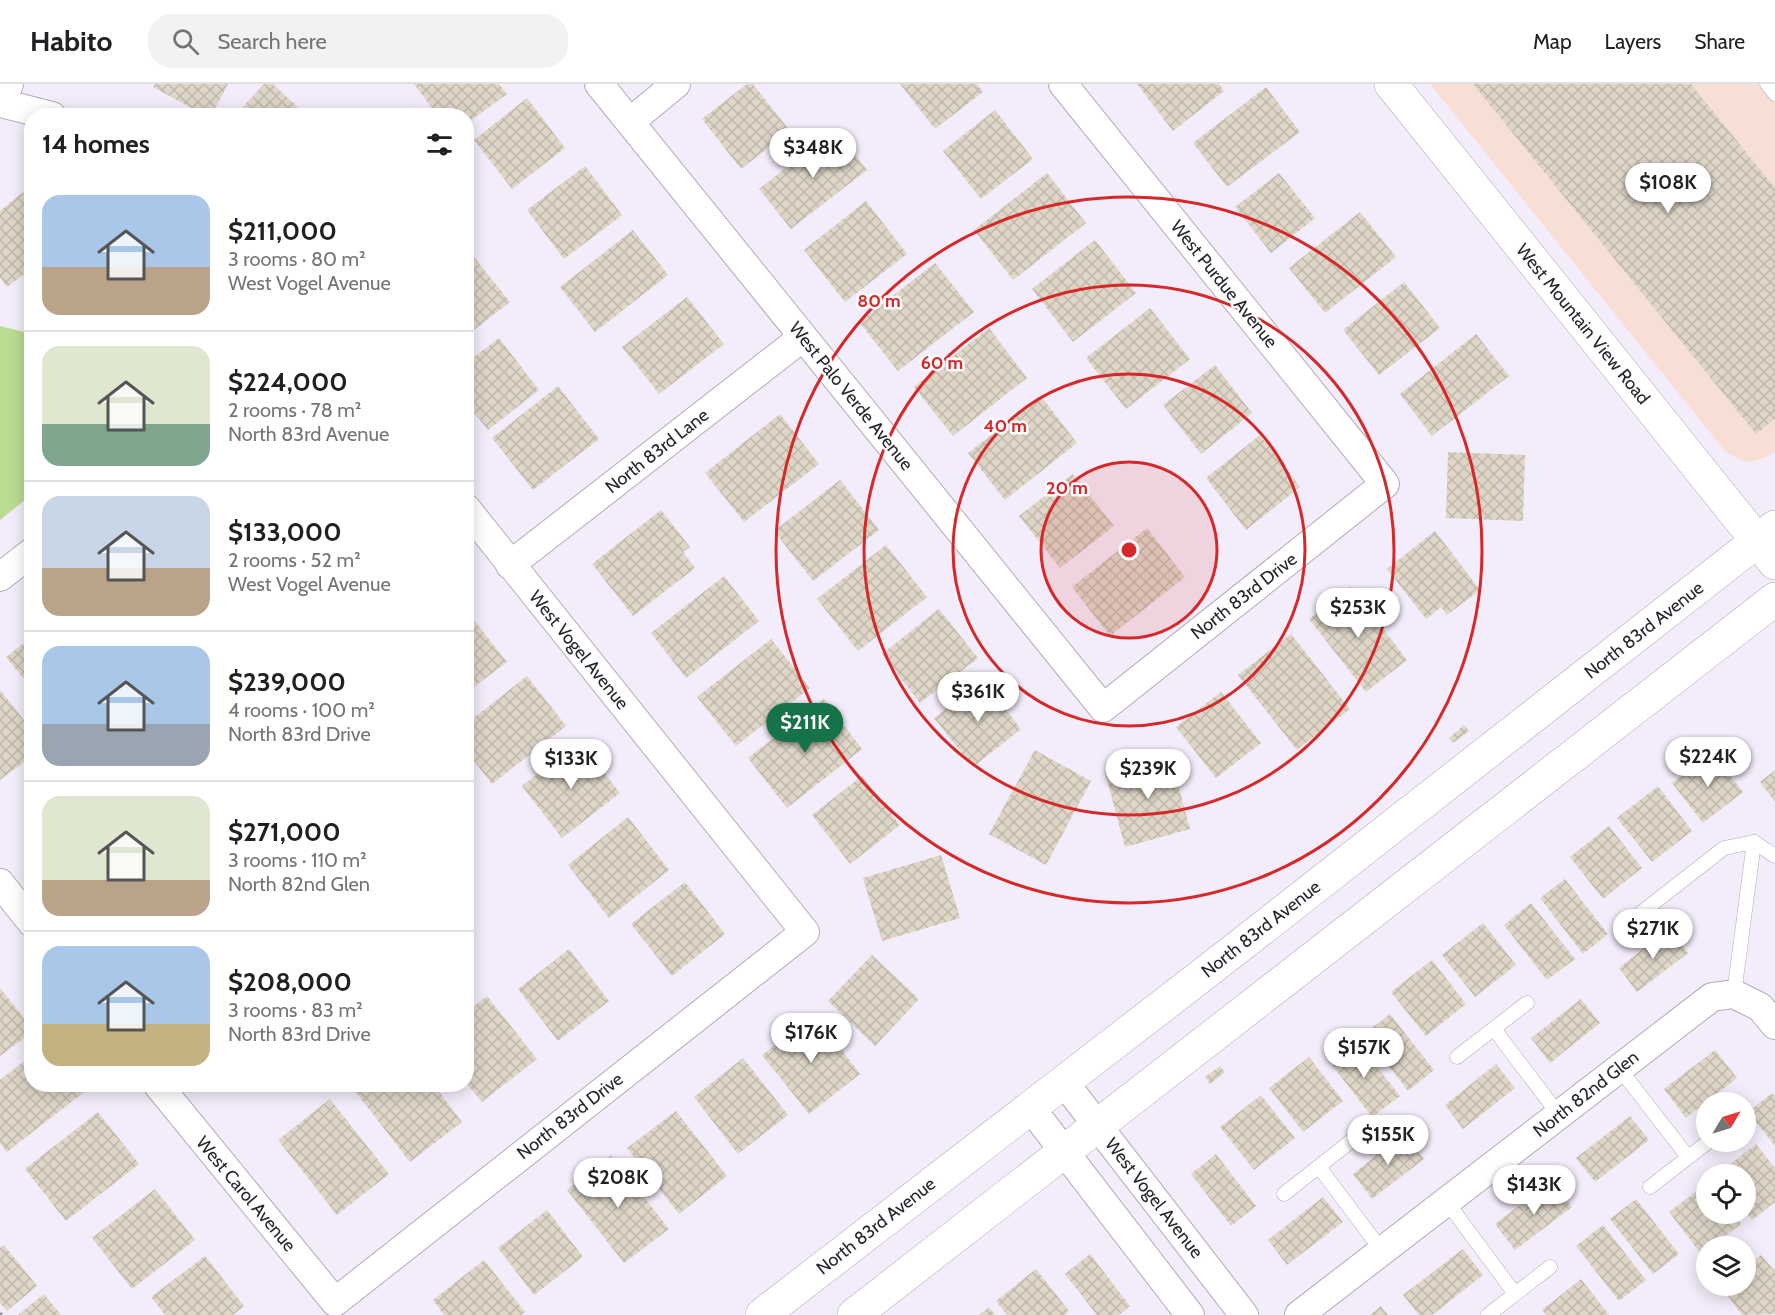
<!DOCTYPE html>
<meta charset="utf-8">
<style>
body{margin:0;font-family:Cabin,sans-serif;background:#f2f2f2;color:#202124;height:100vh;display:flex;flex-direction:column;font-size:22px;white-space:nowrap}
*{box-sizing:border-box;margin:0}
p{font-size:20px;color:#757577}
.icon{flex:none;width:33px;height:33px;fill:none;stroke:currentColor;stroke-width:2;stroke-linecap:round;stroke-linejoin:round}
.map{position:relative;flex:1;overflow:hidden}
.details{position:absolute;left:24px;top:24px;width:450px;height:984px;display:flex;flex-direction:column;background:#fff;border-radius:24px;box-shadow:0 3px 15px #0003}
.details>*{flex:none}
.needle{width:39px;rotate:52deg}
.buttons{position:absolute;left:1696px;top:1008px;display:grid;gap:12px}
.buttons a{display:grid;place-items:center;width:60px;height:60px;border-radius:50%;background:#fff;box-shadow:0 3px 15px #0003;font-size:30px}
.price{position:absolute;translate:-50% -51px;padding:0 14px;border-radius:21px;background:#fff;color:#222;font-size:20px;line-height:39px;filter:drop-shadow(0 2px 3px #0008)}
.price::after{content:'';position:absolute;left:50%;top:36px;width:18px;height:14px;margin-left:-9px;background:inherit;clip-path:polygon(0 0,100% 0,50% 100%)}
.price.selected{background:#167349;color:#fff}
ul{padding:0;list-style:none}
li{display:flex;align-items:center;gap:18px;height:150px;padding:0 18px}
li+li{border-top:2px solid #e0e0e0}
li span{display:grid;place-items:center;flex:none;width:168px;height:120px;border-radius:18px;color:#555}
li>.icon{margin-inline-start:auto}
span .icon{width:72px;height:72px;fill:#fffc;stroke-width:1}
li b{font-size:26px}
h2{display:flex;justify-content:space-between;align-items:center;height:72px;padding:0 18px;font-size:26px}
header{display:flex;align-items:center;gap:36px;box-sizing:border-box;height:84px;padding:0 30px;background:#fff;border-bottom:2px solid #e0e0e0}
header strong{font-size:28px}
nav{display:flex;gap:33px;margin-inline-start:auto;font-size:21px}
.search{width:420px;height:54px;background:#f2f2f2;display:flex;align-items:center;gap:15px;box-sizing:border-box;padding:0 21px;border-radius:24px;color:#757577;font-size:22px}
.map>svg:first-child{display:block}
.commercial{fill:#f8dfd6}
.park{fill:#b9dc92}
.building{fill:url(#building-cross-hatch)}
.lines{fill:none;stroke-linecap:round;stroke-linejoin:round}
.service-casing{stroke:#b2abb9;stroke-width:15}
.minor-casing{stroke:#b2abb9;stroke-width:30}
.tertiary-casing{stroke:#b2abb9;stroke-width:34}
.secondary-casing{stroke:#b2abb9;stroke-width:34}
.path{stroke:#96919b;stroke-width:4;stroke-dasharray:6 3;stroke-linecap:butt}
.service{stroke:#fff;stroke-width:14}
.minor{stroke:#fff;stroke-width:28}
.tertiary{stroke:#fff;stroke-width:33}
.secondary{stroke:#fff;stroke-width:33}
.ring{fill:none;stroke:#d62828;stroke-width:3}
.labels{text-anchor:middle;stroke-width:5;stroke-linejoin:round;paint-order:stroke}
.street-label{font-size:18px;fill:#28262b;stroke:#fdfcff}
.centre{fill:#d62828;stroke:#fdfcff;stroke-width:3}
.ring-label{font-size:18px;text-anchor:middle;font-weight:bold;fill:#d62828;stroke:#fdfcff;stroke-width:5;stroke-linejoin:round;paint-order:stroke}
</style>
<header>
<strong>Habito</strong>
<div class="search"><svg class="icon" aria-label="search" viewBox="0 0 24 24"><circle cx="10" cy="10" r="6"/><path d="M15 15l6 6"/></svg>Search here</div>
<nav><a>Map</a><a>Layers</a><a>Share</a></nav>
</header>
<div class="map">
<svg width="1775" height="1231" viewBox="0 0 1775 1231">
<defs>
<pattern id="building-cross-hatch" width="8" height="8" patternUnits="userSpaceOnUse" patternTransform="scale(1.5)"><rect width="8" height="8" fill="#dfd6c8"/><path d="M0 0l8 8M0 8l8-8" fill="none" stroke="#bfb8ac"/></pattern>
</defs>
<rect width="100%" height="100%" fill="#f3ecfa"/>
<polygon class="commercial" points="1430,0 1775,0 1775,368 1769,372 1751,378 1740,376 1725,367"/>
<polygon class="park" points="0,242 32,250 31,411 0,436"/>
<g class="building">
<polygon points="155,0 228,0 211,32 206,32 153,3"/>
<polygon points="264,0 273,0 307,32 235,32"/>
<polygon points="414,0 499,0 507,10 466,40 466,32 438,32"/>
<polygon points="747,0 753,0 790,47 741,85 702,35"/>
<polygon points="900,0 977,0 983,8 935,45"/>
<polygon points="1137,0 1219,0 1224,7 1173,47"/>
<polygon points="1473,0 1691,0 1775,104 1775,335 1756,350"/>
<polygon points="1266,3 1300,48 1227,103 1193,59"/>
<polygon points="527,14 565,64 512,105 474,56"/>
<polygon points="995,26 1033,75 981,115 943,67"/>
<polygon points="835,45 867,86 791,145 759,105"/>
<polygon points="585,82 622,131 564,175 527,126"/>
<polygon points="1047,89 1086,139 1013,196 974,146"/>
<polygon points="1279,89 1315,134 1271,169 1235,123"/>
<polygon points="23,108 32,119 32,184 7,203 0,194 0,127"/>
<polygon points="866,117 907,170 845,218 804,166"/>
<polygon points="1360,128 1396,173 1325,229 1289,184"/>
<polygon points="633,146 668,191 595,248 560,203"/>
<polygon points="1095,156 1136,209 1073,258 1032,205"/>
<polygon points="469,167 510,218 466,252 466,169"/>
<polygon points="935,179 974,228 898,287 859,238"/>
<polygon points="1404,198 1440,244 1379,291 1343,246"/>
<polygon points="687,213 724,260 659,310 622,263"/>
<polygon points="1150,224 1190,275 1126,325 1086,274"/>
<polygon points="989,244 1027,294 953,352 914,303"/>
<polygon points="1476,250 1509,292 1432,352 1400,310"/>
<polygon points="499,254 539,306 488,346 466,319 466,279"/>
<polygon points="1215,281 1252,329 1201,370 1163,321"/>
<polygon points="558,302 599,355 533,406 492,354"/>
<polygon points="1041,312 1077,359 1005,416 968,369"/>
<polygon points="780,330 819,380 744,438 705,389"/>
<polygon points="1260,351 1300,403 1246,446 1206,394"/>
<polygon points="1448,368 1525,371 1523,437 1446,434"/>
<polygon points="1073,390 1114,442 1060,484 1019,432"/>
<polygon points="840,396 879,446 813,497 774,447"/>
<polygon points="661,426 690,463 683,468 695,484 633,532 592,480"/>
<polygon points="1147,444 1185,493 1110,552 1072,503"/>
<polygon points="1435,447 1480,506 1447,531 1441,523 1426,535 1387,485"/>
<polygon points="886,461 927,513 858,567 817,515"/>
<polygon points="724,492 759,537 686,594 651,549"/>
<polygon points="1350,502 1407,576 1366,608 1309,535"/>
<polygon points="939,525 978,574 920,619 882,570"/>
<polygon points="466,526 507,578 466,609"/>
<polygon points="1291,550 1350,625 1297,666 1238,591"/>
<polygon points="32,553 32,605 6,573"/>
<polygon points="771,555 810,604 736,662 697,613"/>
<polygon points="527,592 566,642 492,700 466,667 466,640"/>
<polygon points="983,596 1021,645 973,683 934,634"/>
<polygon points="0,606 32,646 32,672 0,696"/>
<polygon points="1221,608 1261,659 1216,694 1176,643"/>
<polygon points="824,615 862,665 787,724 748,674"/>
<polygon points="1464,641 1469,647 1453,659 1449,654"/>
<polygon points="579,657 620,709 562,754 522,702"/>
<polygon points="1035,666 1091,697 1046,781 989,750"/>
<polygon points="1712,668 1743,708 1703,739 1672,699"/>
<polygon points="1170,670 1190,745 1125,763 1105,688"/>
<polygon points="1775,686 1775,718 1760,698"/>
<polygon points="862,692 900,741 850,780 812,731"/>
<polygon points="1658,702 1692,747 1652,778 1617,734"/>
<polygon points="628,733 669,786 609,834 568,781"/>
<polygon points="1609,742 1642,784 1603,815 1570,773"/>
<polygon points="941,771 960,834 882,857 863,794"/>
<polygon points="1565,795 1608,850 1583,870 1540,814"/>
<polygon points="685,798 725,850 672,892 631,840"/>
<polygon points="1531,819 1575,875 1547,896 1504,841"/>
<polygon points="1483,839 1516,881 1475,913 1442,871"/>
<polygon points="1669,844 1688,869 1637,908 1619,884"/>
<polygon points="569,865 609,917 558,957 518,905"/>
<polygon points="872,871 919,915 875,962 828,917"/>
<polygon points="1432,876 1466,920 1426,952 1391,908"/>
<polygon points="0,904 32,944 32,948 0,972"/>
<polygon points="487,912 537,975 482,1018 466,999 466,928"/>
<polygon points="1581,915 1600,939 1550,979 1531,954"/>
<polygon points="814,930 860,990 809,1030 762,971"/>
<polygon points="1390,930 1434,986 1408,1007 1364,950"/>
<polygon points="1356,956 1400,1012 1372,1033 1329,977"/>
<polygon points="1715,966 1737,994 1686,1034 1664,1005"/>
<polygon points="32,971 32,1000 78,1000 84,1008 7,1068 0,1059 0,996"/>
<polygon points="1309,973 1343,1017 1303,1048 1269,1004"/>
<polygon points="743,974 788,1031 738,1070 694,1013"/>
<polygon points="1496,980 1515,1004 1463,1045 1445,1021"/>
<polygon points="1220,982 1225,988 1210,1000 1205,993"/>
<polygon points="353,1000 433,1000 462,1038 410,1078 351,1002"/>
<polygon points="1772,1009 1775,1012 1775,1062 1748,1028"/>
<polygon points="1261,1011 1295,1054 1254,1086 1220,1043"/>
<polygon points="330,1015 389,1090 337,1131 278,1056"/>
<polygon points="676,1027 727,1092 679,1130 627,1064"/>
<polygon points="98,1028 139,1080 66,1137 25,1085"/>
<polygon points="1630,1032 1649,1056 1595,1098 1576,1074"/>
<polygon points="1404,1049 1424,1075 1372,1115 1353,1090"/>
<polygon points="1756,1060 1775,1084 1775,1118 1752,1136 1746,1128 1746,1090 1717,1090"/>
<polygon points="1216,1070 1256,1122 1231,1142 1191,1090"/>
<polygon points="611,1071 669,1145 624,1179 567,1106"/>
<polygon points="1552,1097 1572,1123 1515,1166 1495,1140"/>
<polygon points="1707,1099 1707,1130 1733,1130 1741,1140 1712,1162 1707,1162 1707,1167 1702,1171 1669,1128"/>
<polygon points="155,1105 195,1156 132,1205 92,1154"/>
<polygon points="1323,1113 1343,1138 1287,1181 1268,1156"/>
<polygon points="1636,1115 1679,1170 1653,1190 1610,1135"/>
<polygon points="547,1126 583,1173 534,1211 498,1164"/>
<polygon points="1603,1141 1646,1196 1619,1217 1576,1162"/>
<polygon points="4,1161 37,1202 7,1227 0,1219 0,1164"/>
<polygon points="1463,1165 1483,1191 1432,1231 1419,1231 1403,1211"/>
<polygon points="1090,1170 1130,1222 1119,1231 1097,1231 1065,1190"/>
<polygon points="1761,1171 1775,1187 1775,1230 1742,1231 1721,1203 1746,1202 1746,1183"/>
<polygon points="205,1172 244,1222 233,1231 165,1231 151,1213"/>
<polygon points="484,1176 525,1228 521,1231 444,1231 433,1216"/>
<polygon points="1036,1185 1069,1227 1065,1231 1007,1231 996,1217"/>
<polygon points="1581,1195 1609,1231 1546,1231 1542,1226"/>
<polygon points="44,1210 61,1231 18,1231"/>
<polygon points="1381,1222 1388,1231 1370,1231"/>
<polygon points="989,1223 995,1231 979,1231"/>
</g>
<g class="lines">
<g class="service-casing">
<g id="service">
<polyline points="1767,0 1775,10"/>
<polyline points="1623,843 1724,764 1754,758 1775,772"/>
<polyline points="1734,910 1754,758"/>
<polyline points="1494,945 1559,1031"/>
<polyline points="1457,973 1527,919"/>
<polyline points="1619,984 1688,1073"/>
<polyline points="1319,1083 1382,1167"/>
<polyline points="1650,1103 1708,1058"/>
<polyline points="1284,1110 1360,1050"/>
<polyline points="1447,1118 1515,1210"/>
<polyline points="1488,1231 1550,1183"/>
</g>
</g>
<g class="minor-casing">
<g id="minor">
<polyline points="9,0 1,19 52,32"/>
<polyline points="599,0 1103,624 1385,400 1063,0"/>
<polyline points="630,38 676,0"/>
<polyline points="510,481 803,253"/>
<polyline points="0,493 32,468"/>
<polyline points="0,799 32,839"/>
<polyline points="1063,997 1244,1231"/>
<polyline points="157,1000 335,1218 805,848 466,424"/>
<polyline points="1030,1023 1190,1231"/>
<polyline points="1299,1231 1712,913 1734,910 1760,923 1775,941"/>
</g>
</g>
<g class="tertiary-casing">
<polyline id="tertiary" points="1391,0 1775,479"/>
</g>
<g class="secondary-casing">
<g id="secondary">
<polyline points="762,1231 1214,882 1775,443"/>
<polyline points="854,1231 1775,515"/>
</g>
</g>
<polyline class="path" points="0,1229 1,1231"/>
<use href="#service" class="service"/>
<use href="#minor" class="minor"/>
<use href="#tertiary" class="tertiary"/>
<use href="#secondary" class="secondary"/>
</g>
<circle cx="1129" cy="466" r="88" fill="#d62828" fill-opacity=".12"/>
<g class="ring">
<circle cx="1129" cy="466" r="88"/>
<circle cx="1129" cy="466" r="176"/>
<circle cx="1129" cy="466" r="265"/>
<circle cx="1129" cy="466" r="353"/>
</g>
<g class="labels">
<g class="street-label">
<text transform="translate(1224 200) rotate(51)" y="6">West Purdue Avenue</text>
<text transform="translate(1583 240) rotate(51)" y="6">West Mountain View Road</text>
<text transform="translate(851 312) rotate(51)" y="6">West Palo Verde Avenue</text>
<text transform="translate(657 367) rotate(-38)" y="6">North 83rd Lane</text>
<text transform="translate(1244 512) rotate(-38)" y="6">North 83rd Drive</text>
<text transform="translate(1644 546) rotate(-38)" y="6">North 83rd Avenue</text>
<text transform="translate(579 566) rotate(51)" y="6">West Vogel Avenue</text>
<text transform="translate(1261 845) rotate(-38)" y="6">North 83rd Avenue</text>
<text transform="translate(1586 1010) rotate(-38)" y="6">North 82nd Glen</text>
<text transform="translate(570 1032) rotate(-38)" y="6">North 83rd Drive</text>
<text transform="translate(246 1110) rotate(50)" y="6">West Carol Avenue</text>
<text transform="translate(1154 1114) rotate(52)" y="6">West Vogel Avenue</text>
<text transform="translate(876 1142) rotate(-38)" y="6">North 83rd Avenue</text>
</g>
</g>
<circle cx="1129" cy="466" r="9" class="centre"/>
<g class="ring-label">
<text x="879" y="223">80 m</text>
<text x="942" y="285">60 m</text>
<text x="1005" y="348">40 m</text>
<text x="1067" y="410">20 m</text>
</g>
</svg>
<div class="buttons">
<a><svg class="needle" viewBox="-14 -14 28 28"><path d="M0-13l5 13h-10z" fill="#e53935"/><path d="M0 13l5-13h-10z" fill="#757577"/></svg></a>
<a><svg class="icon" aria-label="locate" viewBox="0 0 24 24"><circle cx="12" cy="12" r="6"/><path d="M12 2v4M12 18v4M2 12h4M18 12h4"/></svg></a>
<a><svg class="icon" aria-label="layers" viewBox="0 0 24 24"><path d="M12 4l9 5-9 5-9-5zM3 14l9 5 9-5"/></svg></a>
</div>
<b class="price" style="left:813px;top:95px">$348K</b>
<b class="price" style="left:1668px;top:130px">$108K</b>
<b class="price" style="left:1358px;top:555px">$253K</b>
<b class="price" style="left:978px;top:639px">$361K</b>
<b class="price selected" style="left:805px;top:670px">$211K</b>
<b class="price" style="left:1708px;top:704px">$224K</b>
<b class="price" style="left:571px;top:706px">$133K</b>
<b class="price" style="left:1148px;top:716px">$239K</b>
<b class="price" style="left:1653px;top:876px">$271K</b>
<b class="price" style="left:811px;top:980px">$176K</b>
<b class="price" style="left:1364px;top:995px">$157K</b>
<b class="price" style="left:1388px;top:1082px">$155K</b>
<b class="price" style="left:618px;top:1125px">$208K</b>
<b class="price" style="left:1534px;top:1132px">$143K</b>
<section class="details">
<h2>14 homes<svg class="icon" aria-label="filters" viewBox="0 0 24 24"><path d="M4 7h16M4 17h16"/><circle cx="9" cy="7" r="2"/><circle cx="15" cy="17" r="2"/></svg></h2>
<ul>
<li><span style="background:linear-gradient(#a9c7e8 60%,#b9a48a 0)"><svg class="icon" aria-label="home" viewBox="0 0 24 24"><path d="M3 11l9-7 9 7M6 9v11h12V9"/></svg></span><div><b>$211,000</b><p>3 rooms · 80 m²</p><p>West Vogel Avenue</p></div></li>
<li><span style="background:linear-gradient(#dfe7d0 65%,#7fa58c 0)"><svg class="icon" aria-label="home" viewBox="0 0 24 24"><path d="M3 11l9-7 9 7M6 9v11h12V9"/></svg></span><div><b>$224,000</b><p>2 rooms · 78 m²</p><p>North 83rd Avenue</p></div></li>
<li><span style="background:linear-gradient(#c9d6e8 60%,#b9a48a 0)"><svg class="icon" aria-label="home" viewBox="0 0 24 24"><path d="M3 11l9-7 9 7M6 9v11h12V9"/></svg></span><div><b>$133,000</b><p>2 rooms · 52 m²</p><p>West Vogel Avenue</p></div></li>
<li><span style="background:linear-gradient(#a9c7e8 65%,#9aa5b1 0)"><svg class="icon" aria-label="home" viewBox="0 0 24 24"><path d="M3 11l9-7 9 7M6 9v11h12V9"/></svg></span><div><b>$239,000</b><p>4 rooms · 100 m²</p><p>North 83rd Drive</p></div></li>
<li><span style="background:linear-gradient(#dfe7d0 70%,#b9a48a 0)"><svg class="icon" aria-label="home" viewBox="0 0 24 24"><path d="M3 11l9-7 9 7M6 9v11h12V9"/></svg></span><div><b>$271,000</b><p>3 rooms · 110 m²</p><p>North 82nd Glen</p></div></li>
<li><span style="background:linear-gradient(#a9c7e8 65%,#c2b280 0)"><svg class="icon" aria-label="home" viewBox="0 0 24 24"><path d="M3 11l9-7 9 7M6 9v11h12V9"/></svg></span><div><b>$208,000</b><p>3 rooms · 83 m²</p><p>North 83rd Drive</p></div></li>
</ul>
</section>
</div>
